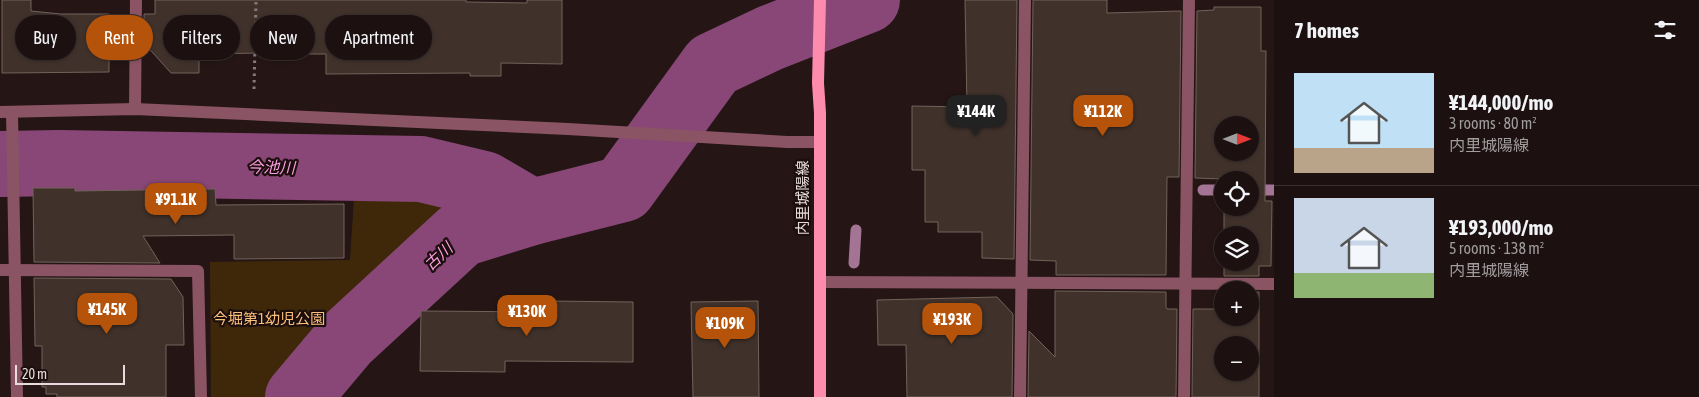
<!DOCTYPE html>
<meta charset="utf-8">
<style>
body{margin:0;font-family:"Asap Condensed","Noto Sans JP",sans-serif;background:#251919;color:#f1f3f6;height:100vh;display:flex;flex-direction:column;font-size:19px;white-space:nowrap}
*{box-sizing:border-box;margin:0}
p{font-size:16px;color:#a09d9f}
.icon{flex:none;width:28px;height:28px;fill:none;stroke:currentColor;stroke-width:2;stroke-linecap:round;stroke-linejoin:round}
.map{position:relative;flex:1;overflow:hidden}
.drawer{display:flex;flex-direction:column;background:#1c1010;width:425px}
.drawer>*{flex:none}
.hud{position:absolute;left:15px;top:15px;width:475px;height:45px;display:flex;gap:10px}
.needle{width:32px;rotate:90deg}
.tools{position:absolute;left:1214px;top:116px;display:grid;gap:10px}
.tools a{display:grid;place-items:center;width:45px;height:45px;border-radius:50%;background:#1c1010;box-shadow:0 1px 4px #0004,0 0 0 1px #3a3030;font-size:25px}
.scale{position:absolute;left:15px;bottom:12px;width:110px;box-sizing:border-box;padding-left:5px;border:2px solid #e7dcdb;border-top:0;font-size:14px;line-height:18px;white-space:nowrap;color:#e7dcdb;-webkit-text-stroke:4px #1b0e0d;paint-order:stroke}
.price{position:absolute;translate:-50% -42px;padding:0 11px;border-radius:10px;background:#b45309;color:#fff;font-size:16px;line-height:32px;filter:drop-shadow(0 1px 2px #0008)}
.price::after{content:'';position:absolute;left:50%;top:30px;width:15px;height:11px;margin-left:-8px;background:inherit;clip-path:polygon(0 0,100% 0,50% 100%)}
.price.on{background:#222;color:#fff}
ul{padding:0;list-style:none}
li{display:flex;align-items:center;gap:15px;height:125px;padding:0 20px}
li+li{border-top:1px solid #3a3030}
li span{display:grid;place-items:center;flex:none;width:140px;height:100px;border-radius:0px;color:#555}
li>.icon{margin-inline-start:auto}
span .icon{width:60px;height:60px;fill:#fffc;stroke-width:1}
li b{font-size:21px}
h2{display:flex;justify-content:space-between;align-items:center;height:60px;padding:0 20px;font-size:21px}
.chip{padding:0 18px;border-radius:22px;background:#1c1010;box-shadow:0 1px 4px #0004,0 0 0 1px #3a3030;font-size:18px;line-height:45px}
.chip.on{background:#b45309;color:#fff}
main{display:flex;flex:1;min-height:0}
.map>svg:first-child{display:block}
.green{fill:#3f280a}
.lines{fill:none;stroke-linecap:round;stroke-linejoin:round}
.stream{stroke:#a47495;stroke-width:11}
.river{stroke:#884777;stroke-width:66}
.building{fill:#40322b;stroke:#72625a;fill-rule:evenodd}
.path{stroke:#877a79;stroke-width:3;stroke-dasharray:2.5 4;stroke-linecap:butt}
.minor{stroke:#8a5464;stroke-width:12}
.major{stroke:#fd8bae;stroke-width:12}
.labels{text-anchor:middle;stroke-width:4.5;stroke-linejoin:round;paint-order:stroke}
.street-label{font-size:15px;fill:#e7dcdb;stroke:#1b0e0d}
.park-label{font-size:15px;fill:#fbbf7a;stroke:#1b0e0d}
.water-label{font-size:16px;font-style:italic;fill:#fb9de0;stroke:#1b0e0d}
</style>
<main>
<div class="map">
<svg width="1274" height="397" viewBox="0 0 1274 397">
<rect width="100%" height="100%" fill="#251615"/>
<polygon class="green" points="437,196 447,207 433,231 288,385 279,397 211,397 210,262 350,260 354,199"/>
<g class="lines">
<g class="stream">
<polyline points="1203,190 1222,190"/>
<polyline points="1250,190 1274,190"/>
<polyline points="854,263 856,230"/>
</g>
<g class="river">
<polyline points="0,164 59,163 421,169 484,184 532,212"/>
<polyline points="298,397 346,340 461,234 532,212 623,189 713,65 770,38 867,0"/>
</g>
</g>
<g class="building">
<polygon points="2,0 31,0 31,11 61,14 109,14 109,72 2,73"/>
<polygon points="155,0 466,0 466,2 527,3 527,0 562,0 562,64 501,63 501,76 470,76 470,73 326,74 326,54 264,54 264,53 199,54 199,73 171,73 144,43 144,14 155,14"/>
<polygon points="965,0 1017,0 1014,259 982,258 982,232 938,232 938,222 925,222 925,170 912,170 912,106 967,107"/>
<polygon points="1033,0 1107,0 1107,13 1181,11 1179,177 1167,177 1166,275 1056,275 1056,261 1030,260"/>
<path d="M1214 7H1261V51H1266L1265 201H1272L1271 266H1259V276H1224V262H1250V235H1224V208H1250V180L1195 178 1197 11 1214 10ZM1222 125H1250V152H1222Z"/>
<polygon points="33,188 75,188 75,191 215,189 216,205 344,204 344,258 234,259 234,235 143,236 160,263 34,262"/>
<polygon points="34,278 171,279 183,297 184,345 166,345 166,397 57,397 57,394 46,394 46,387 42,387 42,346 35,346"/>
<polygon points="1055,291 1166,292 1166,307 1167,309 1177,309 1176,397 1028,397 1029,331 1055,357"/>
<path d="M1250 292H1259V397H1192L1193 309H1222V318H1250ZM1222 345H1250V372H1222Z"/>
<polygon points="997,297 1013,314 1012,397 907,397 906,345 878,345 877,300"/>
<polygon points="549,301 633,302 633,362 505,361 505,372 420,371 421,311 549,312"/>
<polygon points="758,301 759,397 693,397 691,302"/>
</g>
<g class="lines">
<polyline class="path" points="254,89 256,0"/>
<g class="minor">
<polyline points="135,109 136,0"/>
<polyline points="0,112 135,109 568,129 787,142 820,142"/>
<polyline points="12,112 17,397"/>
<polyline points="0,270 198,271 201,397"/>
<polyline points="820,282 1274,284"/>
<polyline points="1020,397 1025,0"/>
<polyline points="1184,397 1189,0"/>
</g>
<polyline class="major" points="820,0 818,83 820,113 820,397"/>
</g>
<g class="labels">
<g class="street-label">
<text transform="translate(803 198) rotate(-90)" y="5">内里城陽線</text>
</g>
<g class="park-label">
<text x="269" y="324">今堀第1幼児公園</text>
</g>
<g class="water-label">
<text transform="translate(271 167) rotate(1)" y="6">今池川</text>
<text transform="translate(438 256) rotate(-43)" y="6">古川</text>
</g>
</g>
</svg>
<div class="tools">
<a><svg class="needle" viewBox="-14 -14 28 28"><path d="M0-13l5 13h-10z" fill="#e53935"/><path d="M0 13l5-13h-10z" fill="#a09d9f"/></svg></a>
<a><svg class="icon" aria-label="locate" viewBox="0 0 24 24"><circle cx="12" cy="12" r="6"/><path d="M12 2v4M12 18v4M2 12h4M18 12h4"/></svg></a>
<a><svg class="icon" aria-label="layers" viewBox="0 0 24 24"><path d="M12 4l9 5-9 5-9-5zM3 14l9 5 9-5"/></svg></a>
<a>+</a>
<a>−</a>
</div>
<div class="scale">20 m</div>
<b class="price on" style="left:976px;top:137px">¥144K</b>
<b class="price" style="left:1103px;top:137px">¥112K</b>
<b class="price" style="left:176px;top:225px">¥91.1K</b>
<b class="price" style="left:107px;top:335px">¥145K</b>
<b class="price" style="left:527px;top:337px">¥130K</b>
<b class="price" style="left:952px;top:345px">¥193K</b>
<b class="price" style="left:725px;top:349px">¥109K</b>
<div class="hud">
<a class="chip">Buy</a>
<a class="chip on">Rent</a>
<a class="chip">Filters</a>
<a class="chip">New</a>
<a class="chip">Apartment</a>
</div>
</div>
<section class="drawer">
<h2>7 homes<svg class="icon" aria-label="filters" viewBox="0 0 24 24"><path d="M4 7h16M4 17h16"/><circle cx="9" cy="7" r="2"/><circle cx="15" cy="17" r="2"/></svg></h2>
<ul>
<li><span style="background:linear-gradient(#bfe0f5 75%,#b9a48a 0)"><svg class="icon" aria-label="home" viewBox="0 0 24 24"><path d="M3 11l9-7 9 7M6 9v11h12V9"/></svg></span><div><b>¥144,000/mo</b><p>3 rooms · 80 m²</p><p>内里城陽線</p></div></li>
<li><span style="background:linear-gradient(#c9d6e8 75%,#8fb573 0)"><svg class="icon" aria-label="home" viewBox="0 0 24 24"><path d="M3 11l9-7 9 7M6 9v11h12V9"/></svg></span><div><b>¥193,000/mo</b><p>5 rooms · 138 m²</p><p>内里城陽線</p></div></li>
</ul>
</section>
</main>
